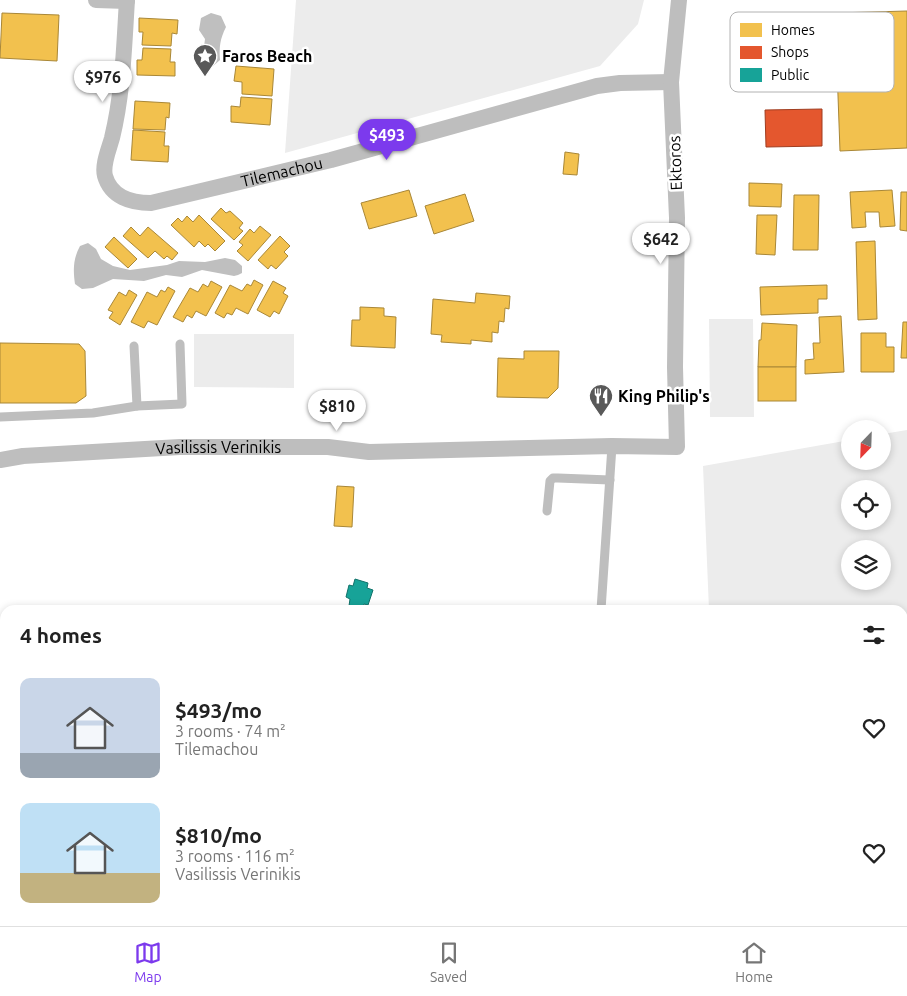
<!DOCTYPE html>
<meta charset="utf-8">
<style>
body{margin:0;font-family:Ubuntu,sans-serif;background:#f6f6f6;color:#222;height:100vh;display:flex;flex-direction:column;font-size:19px;white-space:nowrap}
*{box-sizing:border-box;margin:0}
p{font-size:16px;color:#767676}
.icon{flex:none;width:28px;height:28px;fill:none;stroke:currentColor;stroke-width:2;stroke-linecap:round;stroke-linejoin:round}
.map{position:relative;flex:1;overflow:hidden}
.drawer{position:absolute;left:0px;top:605px;width:908px;height:321px;display:flex;flex-direction:column;background:#fff;border-radius:15px 15px 0 0;box-shadow:0 2px 8px #0003}
.drawer>*{flex:none}
.needle{width:32px;rotate:203deg}
.fabs{position:absolute;left:841px;top:420px;display:grid;gap:10px}
.fabs a{display:grid;place-items:center;width:50px;height:50px;border-radius:50%;background:#fff;box-shadow:0 2px 8px #0003;font-size:25px}
.price{position:absolute;translate:-50% -42px;padding:0 11px;border-radius:18px;background:#fff;color:#222;font-size:16px;line-height:32px;filter:drop-shadow(0 1px 2px #0008)}
.price::after{content:'';position:absolute;left:50%;top:30px;width:15px;height:11px;margin-left:-8px;background:inherit;clip-path:polygon(0 0,100% 0,50% 100%)}
.price.selected{background:#7c3aed;color:#fff}
ul{padding:0;list-style:none}
li{display:flex;align-items:center;gap:15px;height:125px;padding:0 20px}
li span{display:grid;place-items:center;flex:none;width:140px;height:100px;border-radius:10px;color:#555}
li>.icon{margin-inline-start:auto}
span .icon{width:60px;height:60px;fill:#fffc;stroke-width:1}
li b{font-size:21px}
h2{display:flex;justify-content:space-between;align-items:center;height:60px;padding:0 20px;font-size:21px}
.tab-bar{display:flex;justify-content:space-around;align-items:center;height:70px;border-top:1px solid #e0e0e0;background:#fff;font-size:14px;color:#767676}
.tab-bar a{display:grid;justify-items:center;gap:2px}
.tab-bar .selected{color:#7c3aed}
.map>svg:first-child{display:block}
.green{fill:#ececec;fill-rule:evenodd}
.water{fill:#bfbfbf}
.homes{fill:#f2c14e;stroke:#a98737}
.shops{fill:#e4572e;stroke:#a03d20}
.public{fill:#17a398;stroke:#10726a}
.lines{fill:none;stroke-linecap:round;stroke-linejoin:round}
.lane{stroke:#bebebe;stroke-width:9}
.street{stroke:#bebebe;stroke-width:16}
.labels{text-anchor:middle;stroke-width:5;stroke-linejoin:round;paint-order:stroke}
.poi-label{font-size:16px;font-weight:bold;fill:#000;stroke:#fff;text-anchor:start}
.street-label{font-size:16px;fill:#000;stroke:#fff}
.key{fill:#fff;stroke:#b2b2b2;stroke-width:1}
.key-label{font-size:14px;fill:#000}
</style>
<div class="map">
<svg width="907" height="926" viewBox="0 0 907 926">
<rect width="100%" height="100%" fill="#fff"/>
<g class="green">
<polygon points="296,0 644,0 638,24 600,66 285,153"/>
<polygon points="709,319 753,319 754,417 710,417"/>
<polygon points="194,334 294,334 294,388 194,387"/>
<path d="M907 430V788L903 791 902 610H709L703 466 850 440V461H882L883 434ZM850 489H882V521H850ZM850 549H882V581H850Z"/>
<polygon points="903,842 907,845 907,926 759,926 760,921 902,921"/>
<rect x="305" y="921" width="42" height="5"/>
</g>
<g class="water">
<path d="M211 13 221 16 226 27C220 39 219 47 220 60L212 67 202 62 205 39 199 30 201 18Z"/>
<path d="M88 243 96 249 101 259 113 266 130 270 167 265 179 261 205 262 225 258 235 260 242 266V273L238 275 234 276 202 270 182 277 166 275 144 281 113 279 93 288 82 289 75 284C73 270 73 259 80 246Z"/>
</g>
<g class="homes">
<polygon points="907,11 907,148 840,151 835,13"/>
<polygon points="2,13 59,15 57,61 0,58"/>
<polygon points="139,18 178,20 177,34 172,33 171,46 142,45 143,32 139,32"/>
<polygon points="143,48 171,49 170,62 175,62 175,76 137,75 137,60 142,60"/>
<polygon points="236,66 274,69 272,96 242,94 242,82 234,81"/>
<polygon points="241,97 272,99 270,125 231,122 231,106 240,107"/>
<polygon points="135,101 170,103 169,118 166,117 165,130 133,129"/>
<polygon points="133,130 165,132 164,146 169,146 168,162 131,160"/>
<polygon points="565,152 579,154 577,175 563,174"/>
<polygon points="749,183 782,184 781,207 749,206"/>
<polygon points="409,190 417,216 369,229 361,203"/>
<polygon points="892,190 895,226 880,227 879,212 865,212 866,227 852,228 850,192"/>
<polygon points="901,192 907,192 907,231 900,230"/>
<polygon points="465,194 474,221 434,234 425,206"/>
<polygon points="794,195 819,195 818,250 793,250"/>
<polygon points="221,208 226,213 230,211 243,223 239,228 243,231 234,240 211,219"/>
<polygon points="199,215 225,241 215,251 208,244 205,247 199,241 194,247 171,225 178,218 182,222 187,216 193,222"/>
<polygon points="757,215 777,215 775,255 756,254"/>
<polygon points="260,226 271,235 248,261 237,251 243,245 239,242 250,229 254,233"/>
<polygon points="131,227 140,236 148,227 178,253 172,260 167,256 164,259 155,251 148,258 123,236"/>
<polygon points="280,236 290,246 284,252 288,256 276,269 271,265 268,269 258,260"/>
<polygon points="114,237 137,259 128,268 105,247"/>
<polygon points="875,241 877,319 858,320 856,242"/>
<polygon points="254,280 263,285 248,314 236,308 232,315 227,313 224,318 215,313 230,285 242,291 247,284 251,286"/>
<polygon points="211,281 222,287 206,316 196,311 192,318 187,315 183,322 173,317 190,288 198,292 203,284 208,287"/>
<polygon points="273,281 286,288 283,293 288,296 279,314 274,311 270,317 257,310"/>
<polygon points="827,285 827,299 818,299 818,313 761,315 760,287"/>
<polygon points="168,287 175,291 157,325 148,321 144,328 131,322 147,292 157,297 161,290 165,292"/>
<polygon points="129,290 137,295 120,325 109,318 113,312 108,310 119,292 126,296"/>
<polygon points="476,293 510,296 509,309 505,308 504,322 499,321 498,333 492,332 492,342 471,340 471,344 441,342 442,335 431,334 433,299 475,303"/>
<polygon points="360,307 384,308 384,316 396,317 395,348 351,346 352,320 360,320"/>
<polygon points="841,316 844,372 805,374 805,360 814,359 813,343 820,343 819,317"/>
<polygon points="903,322 907,322 907,358 901,358"/>
<polygon points="762,323 797,325 796,367 758,367 759,340 761,340"/>
<polygon points="861,333 886,333 886,347 894,347 894,372 861,372"/>
<polygon points="0,343 79,344 85,351 86,396 76,403 0,403"/>
<polygon points="524,351 559,351 558,388 548,398 497,397 498,358 524,359"/>
<rect x="758" y="367" width="38" height="34"/>
<polygon points="337,486 354,487 352,527 334,526"/>
<rect x="362" y="921" width="161" height="5"/>
</g>
<polygon class="shops" points="822,109 822,146 766,147 765,110"/>
<polygon class="public" points="355,579 368,583 367,588 373,590 368,605 364,604 362,610 349,606 350,599 346,597 349,585 353,586"/>
<g class="lines">
<g class="lane">
<polyline points="134,346 137,406"/>
<polyline points="0,417 93,413 137,406 182,404 180,344"/>
<polyline points="547,511 550,481 553,478 558,478 610,480"/>
<polyline points="601,610 612,446"/>
</g>
<g class="street">
<polyline points="96,0 127,1"/>
<path id="s1" d="M127 0C124 47 123 93 112 138 109 149 102 165 105 176 111 197 131 203 151 203L331 160 597 86 620 83 671 82"/>
<path id="s2" d="M0 460 23 456 180 447H328L369 452 612 446 677 447 675 367 677 218 671 82 679 0"/>
</g>
</g>
<defs>
<g id="sight-pin" transform="scale(1.25)"><path d="M0 17L-7.5 6A9.5 9.5 0 1 1 7.5 6Z" fill="#595959" stroke="#fff"/><path d="M0-6L1.8-2.2L6-1.7L2.9 1.2L3.7 5.4L0 3.3L-3.7 5.4L-2.9 1.2L-6-1.7L-1.8-2.2Z" fill="#fff"/></g>
<g id="restaurant-pin" transform="scale(1.25)"><path d="M0 17L-7.5 6A9.5 9.5 0 1 1 7.5 6Z" fill="#595959" stroke="#fff"/><path d="M-5-6h1v4h1v-4h1v4h1v-4h1v5L-1.5 .5V6h-2V.5L-5-1ZM5-6V6H3V1.5H1.5Q1.5-4 5-6Z" fill="#fff"/></g>
</defs>
<g fill-rule="evenodd">
<use href="#sight-pin" x="205" y="56"/>
<use href="#restaurant-pin" x="601" y="396"/>
</g>
<g class="labels">
<g class="poi-label">
<text x="222" y="62">Faros Beach</text>
<text x="618" y="402">King Philip's</text>
</g>
<g class="street-label">
<text transform="translate(675 163) rotate(-92)" y="6">Ektoros</text>
<text dy="6" stroke="none"><textPath href="#s1" startOffset="370">Tilemachou</textPath></text>
<text dy="6" stroke="none"><textPath href="#s2" startOffset="219">Vasilissis Verinikis</textPath></text>
</g>
</g>
<rect x="730" y="12" width="164" height="80" rx="8" class="key"/>
<rect x="740" y="23" width="22" height="14" fill="#f2c14e"/>
<rect x="740" y="46" width="22" height="13" fill="#e4572e"/>
<rect x="740" y="68" width="22" height="14" fill="#17a398"/>
<g class="key-label">
<text x="771" y="35">Homes</text>
<text x="771" y="57">Shops</text>
<text x="771" y="80">Public</text>
</g>
</svg>
<div class="fabs">
<a><svg class="needle" viewBox="-14 -14 28 28"><path d="M0-13l5 13h-10z" fill="#e53935"/><path d="M0 13l5-13h-10z" fill="#767676"/></svg></a>
<a><svg class="icon" aria-label="locate" viewBox="0 0 24 24"><circle cx="12" cy="12" r="6"/><path d="M12 2v4M12 18v4M2 12h4M18 12h4"/></svg></a>
<a><svg class="icon" aria-label="layers" viewBox="0 0 24 24"><path d="M12 4l9 5-9 5-9-5zM3 14l9 5 9-5"/></svg></a>
</div>
<b class="price" style="left:103px;top:103px">$976</b>
<b class="price selected" style="left:387px;top:161px">$493</b>
<b class="price" style="left:661px;top:265px">$642</b>
<b class="price" style="left:337px;top:432px">$810</b>
<section class="drawer">
<h2>4 homes<svg class="icon" aria-label="filters" viewBox="0 0 24 24"><path d="M4 7h16M4 17h16"/><circle cx="9" cy="7" r="2"/><circle cx="15" cy="17" r="2"/></svg></h2>
<ul>
<li><span style="background:linear-gradient(#c9d6e8 75%,#9aa5b1 0)"><svg class="icon" aria-label="home" viewBox="0 0 24 24"><path d="M3 11l9-7 9 7M6 9v11h12V9"/></svg></span><div><b>$493/mo</b><p>3 rooms · 74 m²</p><p>Tilemachou</p></div><svg class="icon" aria-label="heart" viewBox="0 0 24 24"><path d="M12 20l-8-8c-3-5 5-10 8-4 3-6 11-1 8 4z"/></svg></li>
<li><span style="background:linear-gradient(#bfe0f5 70%,#c2b280 0)"><svg class="icon" aria-label="home" viewBox="0 0 24 24"><path d="M3 11l9-7 9 7M6 9v11h12V9"/></svg></span><div><b>$810/mo</b><p>3 rooms · 116 m²</p><p>Vasilissis Verinikis</p></div><svg class="icon" aria-label="heart" viewBox="0 0 24 24"><path d="M12 20l-8-8c-3-5 5-10 8-4 3-6 11-1 8 4z"/></svg></li>
</ul>
</section>
</div>
<nav class="tab-bar">
<a class="selected"><svg class="icon" aria-label="map" viewBox="0 0 24 24"><path d="M3 6l6-2 6 2 6-2v14l-6 2-6-2-6 2zM9 4v14M15 6v14"/></svg>Map</a>
<a><svg class="icon" aria-label="saved" viewBox="0 0 24 24"><path d="M7 4h10v16l-5-4-5 4z"/></svg>Saved</a>
<a><svg class="icon" aria-label="home" viewBox="0 0 24 24"><path d="M3 11l9-7 9 7M6 9v11h12V9"/></svg>Home</a>
</nav>
